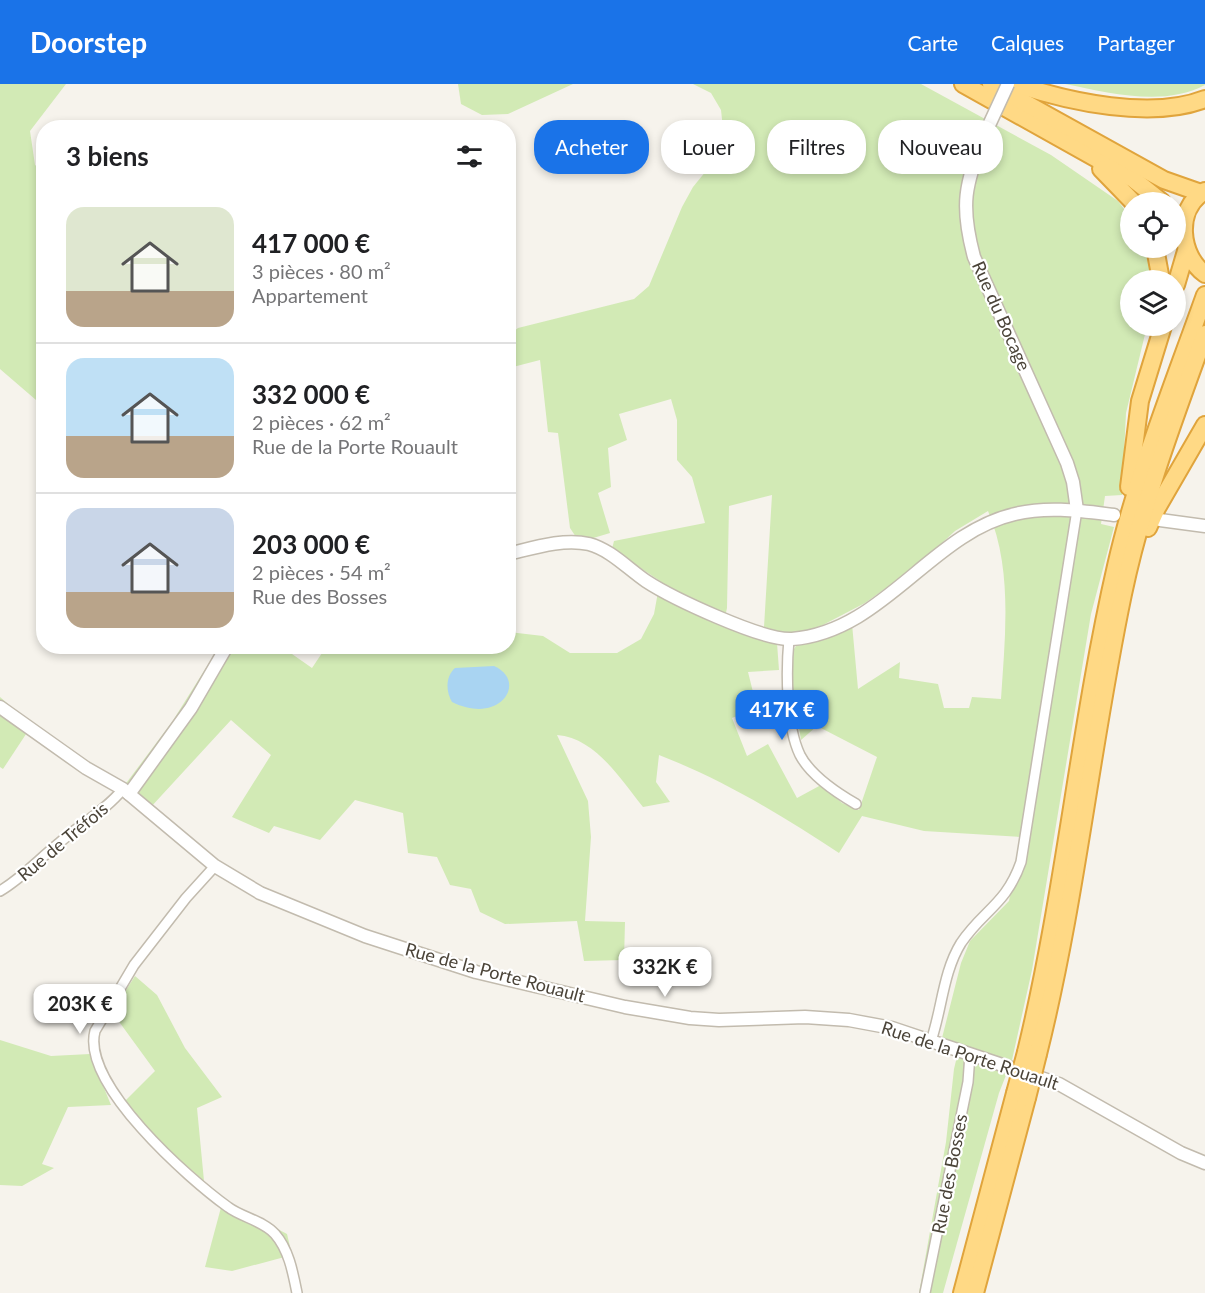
<!DOCTYPE html>
<html lang="fr">
<meta charset="utf-8">
<style>
body{margin:0;font-family:Lato,sans-serif;background:#f2f2f2;color:#202124;height:100vh;display:flex;flex-direction:column;font-size:22px;white-space:nowrap}
*{box-sizing:border-box;margin:0}
p{font-size:20px;color:#757577}
.icon{flex:none;width:33px;height:33px;fill:none;stroke:currentColor;stroke-width:2;stroke-linecap:round;stroke-linejoin:round}
.map{position:relative;flex:1;overflow:hidden}
.details{position:absolute;left:36px;top:36px;width:480px;height:534px;display:flex;flex-direction:column;background:#fff;border-radius:24px;box-shadow:0 3px 9px #0003}
.details>*{flex:none}
.banner{position:absolute;left:534px;top:36px;width:570px;height:54px;display:flex;gap:12px}
.tools{position:absolute;left:1120px;top:108px;display:grid;gap:12px}
.tools a{display:grid;place-items:center;width:66px;height:66px;border-radius:50%;background:#fff;box-shadow:0 3px 9px #0003;font-size:30px}
.price{position:absolute;translate:-50% -51px;padding:0 14px;border-radius:12px;background:#fff;color:#222;font-size:20px;line-height:39px;filter:drop-shadow(0 2px 3px #0008)}
.price::after{content:'';position:absolute;left:50%;top:36px;width:18px;height:14px;margin-left:-9px;background:inherit;clip-path:polygon(0 0,100% 0,50% 100%)}
.price.active{background:#1a73e8;color:#fff}
ul{padding:0;list-style:none}
li{display:flex;align-items:center;gap:18px;height:150px;padding:0 30px}
li+li{border-top:2px solid #e0e0e0}
li span{display:grid;place-items:center;flex:none;width:168px;height:120px;border-radius:18px;color:#555}
li>.icon{margin-inline-start:auto}
span .icon{width:72px;height:72px;fill:#fffc;stroke-width:1}
li b{font-size:26px}
h2{display:flex;justify-content:space-between;align-items:center;height:72px;padding:0 30px;font-size:26px}
.pill{padding:0 21px;border-radius:24px;background:#fff;box-shadow:0 3px 9px #0003;font-size:21px;line-height:54px}
.pill.active{background:#1a73e8;color:#fff}
header{display:flex;align-items:center;gap:36px;box-sizing:border-box;height:84px;padding:0 30px;background:#1a73e8;color:#fff}
header strong{font-size:28px}
nav{display:flex;gap:33px;margin-inline-start:auto;font-size:21px}
.map>svg:first-child{display:block}
.green{fill:#d2eab5;fill-rule:evenodd}
.water{fill:#a9d4f2}
.lines{fill:none;stroke-linecap:round;stroke-linejoin:round}
.minor-casing{stroke:#c2bbae;stroke-width:12}
.tertiary-casing{stroke:#c2bbae;stroke-width:15}
.trunk-casing{stroke:#e0a43c;stroke-width:20}
.minor{stroke:#fff;stroke-width:9}
.tertiary{stroke:#fff;stroke-width:12}
.trunk{stroke:#ffd985;stroke-width:16}
.tertiary-bridge-casing{stroke:#c2bbae;stroke-width:15;stroke-linecap:butt}
.trunk-bridge-casing{stroke:#e0a43c;stroke-width:20;stroke-linecap:butt}
.tertiary-bridge{stroke:#fff;stroke-width:12}
.trunk-bridge{stroke:#ffd985;stroke-width:16}
.labels{text-anchor:middle;stroke-width:4.5;stroke-linejoin:round;paint-order:stroke}
.street-label{font-size:18px;fill:#4b4439;stroke:#fff}
</style>
<header>
<strong>Doorstep</strong>
<nav><a>Carte</a><a>Calques</a><a>Partager</a></nav>
</header>
<div class="map">
<svg width="1205" height="1209" viewBox="0 0 1205 1209">
<rect width="100%" height="100%" fill="#f6f3ec"/>
<g class="green">
<polygon points="0,0 66,0 30,47 35,81 43,87 43,322 0,285"/>
<polygon points="458,0 573,0 508,30 482,31 461,20"/>
<path d="M693 0H921L1051 71 1118 117 1131 134V164H1149L1153 196H1131V242H1147L1126 329 1122 411 1105 412 1101 440 1114 443 1091 530 1032 886 1012 976 999 1009 943 1209H919L946 1058 954 985 960 960 942 954 961 879 970 857 1009 817 1021 753 924 747 862 732 839 769C781 731 724 696 659 671L656 698 670 718 643 723C621 696 596 654 557 651L588 717 591 753 585 837 625 838 624 876 584 877 577 837 505 840 480 828 471 805 450 801 437 773 408 769 403 729 355 716 320 756 274 742 269 749 232 733 271 671 231 636 150 724 124 702 172 638 219 563H282L312 584 326 563 508 562 509 548 543 552 570 569H617L641 555 654 530 660 497 612 465 614 457 705 439 692 393 677 376V336L671 315 619 330 627 356 608 364 611 403 598 409 610 449 590 455 576 453 570 444 558 349 548 348 540 276 509 284V251L518 244 634 215 649 202 682 123 693 103 719 71 724 54 721 26 711 9ZM772 411 764 543 780 548 797 549 821 542 865 519 917 482 955 447 988 427C1013 485 1005 553 1001 615L972 613 969 624H944L938 600 899 594 900 578 858 605 852 540 796 562 792 568 793 608 801 656 817 642 877 673 859 726 842 719 821 701 797 714 768 660 747 672 732 634 757 624 748 588 779 586 777 559 723 542 727 524 729 422Z"/>
<path d="M1065 0H1205V1C1164 23 1109 9 1065 0Z"/>
<polygon points="0,613 32,641 3,685 0,683"/>
<polygon points="135,892 157,911 185,964 222,1013 197,1024 204,1097 163,1062 124,1018 155,987 112,928"/>
<polygon points="0,956 51,972 90,970 111,1021 68,1023 42,1080 54,1084 22,1102 0,1101"/>
<polygon points="223,1116 287,1150 292,1171 232,1187 205,1183"/>
</g>
<path class="water" d="M494 582C528 597 501 642 452 618 446 608 445 593 455 584Z"/>
<g class="lines">
<g class="minor-casing">
<g id="minor">
<path d="M789 555C786 587 786 642 800 671 811 692 837 709 856 720"/>
<path d="M215 782 186 814 134 881 95 947C81 1000 189 1095 228 1123 241 1133 264 1137 275 1150 289 1166 293 1189 297 1209"/>
<path d="M0 807C22 794 38 776 58 760 79 741 105 727 123 705"/>
<path d="M931 957C942 925 943 888 961 859 983 826 1006 821 1021 778L1077 426"/>
<polyline points="925,1209 968,998 970,970"/>
</g>
</g>
<g class="tertiary-casing">
<g id="tertiary">
<path d="M984 52C965 101 960 121 974 173L1067 379 1073 398 1077 426"/>
<polyline points="1160,436 1205,442"/>
<path d="M508 470C533 464 563 454 589 460 611 466 627 484 646 497 672 514 763 557 792 555 883 548 931 449 1015 430 1048 422 1081 427 1114 431"/>
<polyline points="0,623 86,684 123,705 215,782 260,809 365,852 476,888 625,923 690,934 719,936 805,933 849,936 892,944 1059,1000 1181,1069 1205,1079"/>
<polyline points="129,710 191,624 227,562"/>
</g>
</g>
<g class="trunk-casing">
<g id="trunk">
<polyline points="963,0 1133,95 1162,118"/>
<polyline points="991,0 1164,96 1201,109"/>
<path d="M1016 0C1069 18 1152 36 1205 15"/>
<polyline points="1101,85 1133,118"/>
<path d="M1205 107C1174 125 1180 172 1205 190"/>
<polyline points="1155,164 1161,196"/>
<polyline points="1176,201 1186,167"/>
<polyline points="1129,403 1140,317 1163,242"/>
<polyline points="1148,444 1157,424 1205,341"/>
<path d="M1026 968C1065 808 1079 643 1116 482 1137 390 1173 301 1205 211"/>
<path d="M1038 970C1076 819 1091 662 1123 510 1142 420 1174 335 1205 250"/>
<polyline points="962,1209 1015,1009"/>
<polyline points="975,1209 1027,1014"/>
</g>
</g>
<use href="#minor" class="minor"/>
<use href="#tertiary" class="tertiary"/>
<use href="#trunk" class="trunk"/>
<g class="tertiary-bridge-casing">
<polyline id="tertiary-bridge" points="984,52 1008,0"/>
</g>
<g class="trunk-bridge-casing">
<g id="trunk-bridge">
<polyline points="1015,1009 1026,968"/>
<polyline points="1027,1014 1038,970"/>
</g>
</g>
<use href="#tertiary-bridge" class="tertiary-bridge"/>
<use href="#trunk-bridge" class="trunk-bridge"/>
</g>
<g class="labels">
<g class="street-label">
<text transform="translate(1001 232) rotate(66)" y="6">Rue du Bocage</text>
<text transform="translate(63 758) rotate(-40)" y="6">Rue de Tréfois</text>
<text transform="translate(495 889) rotate(15)" y="6">Rue de la Porte Rouault</text>
<text transform="translate(970 972) rotate(18)" y="6">Rue de la Porte Rouault</text>
<text transform="translate(950 1090) rotate(-79)" y="6">Rue des Bosses</text>
</g>
</g>
</svg>
<div class="tools">
<a><svg class="icon" aria-label="locate" viewBox="0 0 24 24"><circle cx="12" cy="12" r="6"/><path d="M12 2v4M12 18v4M2 12h4M18 12h4"/></svg></a>
<a><svg class="icon" aria-label="layers" viewBox="0 0 24 24"><path d="M12 4l9 5-9 5-9-5zM3 14l9 5 9-5"/></svg></a>
</div>
<b class="price active" style="left:782px;top:657px">417K €</b>
<b class="price" style="left:665px;top:914px">332K €</b>
<b class="price" style="left:80px;top:951px">203K €</b>
<div class="banner">
<a class="pill active">Acheter</a>
<a class="pill">Louer</a>
<a class="pill">Filtres</a>
<a class="pill">Nouveau</a>
</div>
<section class="details">
<h2>3 biens<svg class="icon" aria-label="filters" viewBox="0 0 24 24"><path d="M4 7h16M4 17h16"/><circle cx="9" cy="7" r="2"/><circle cx="15" cy="17" r="2"/></svg></h2>
<ul>
<li><span style="background:linear-gradient(#dfe7d0 70%,#b9a48a 0)"><svg class="icon" aria-label="home" viewBox="0 0 24 24"><path d="M3 11l9-7 9 7M6 9v11h12V9"/></svg></span><div><b>417 000 €</b><p>3 pièces · 80 m²</p><p>Appartement</p></div></li>
<li><span style="background:linear-gradient(#bfe0f5 65%,#b9a48a 0)"><svg class="icon" aria-label="home" viewBox="0 0 24 24"><path d="M3 11l9-7 9 7M6 9v11h12V9"/></svg></span><div><b>332 000 €</b><p>2 pièces · 62 m²</p><p>Rue de la Porte Rouault</p></div></li>
<li><span style="background:linear-gradient(#c9d6e8 70%,#b9a48a 0)"><svg class="icon" aria-label="home" viewBox="0 0 24 24"><path d="M3 11l9-7 9 7M6 9v11h12V9"/></svg></span><div><b>203 000 €</b><p>2 pièces · 54 m²</p><p>Rue des Bosses</p></div></li>
</ul>
</section>
</div>
